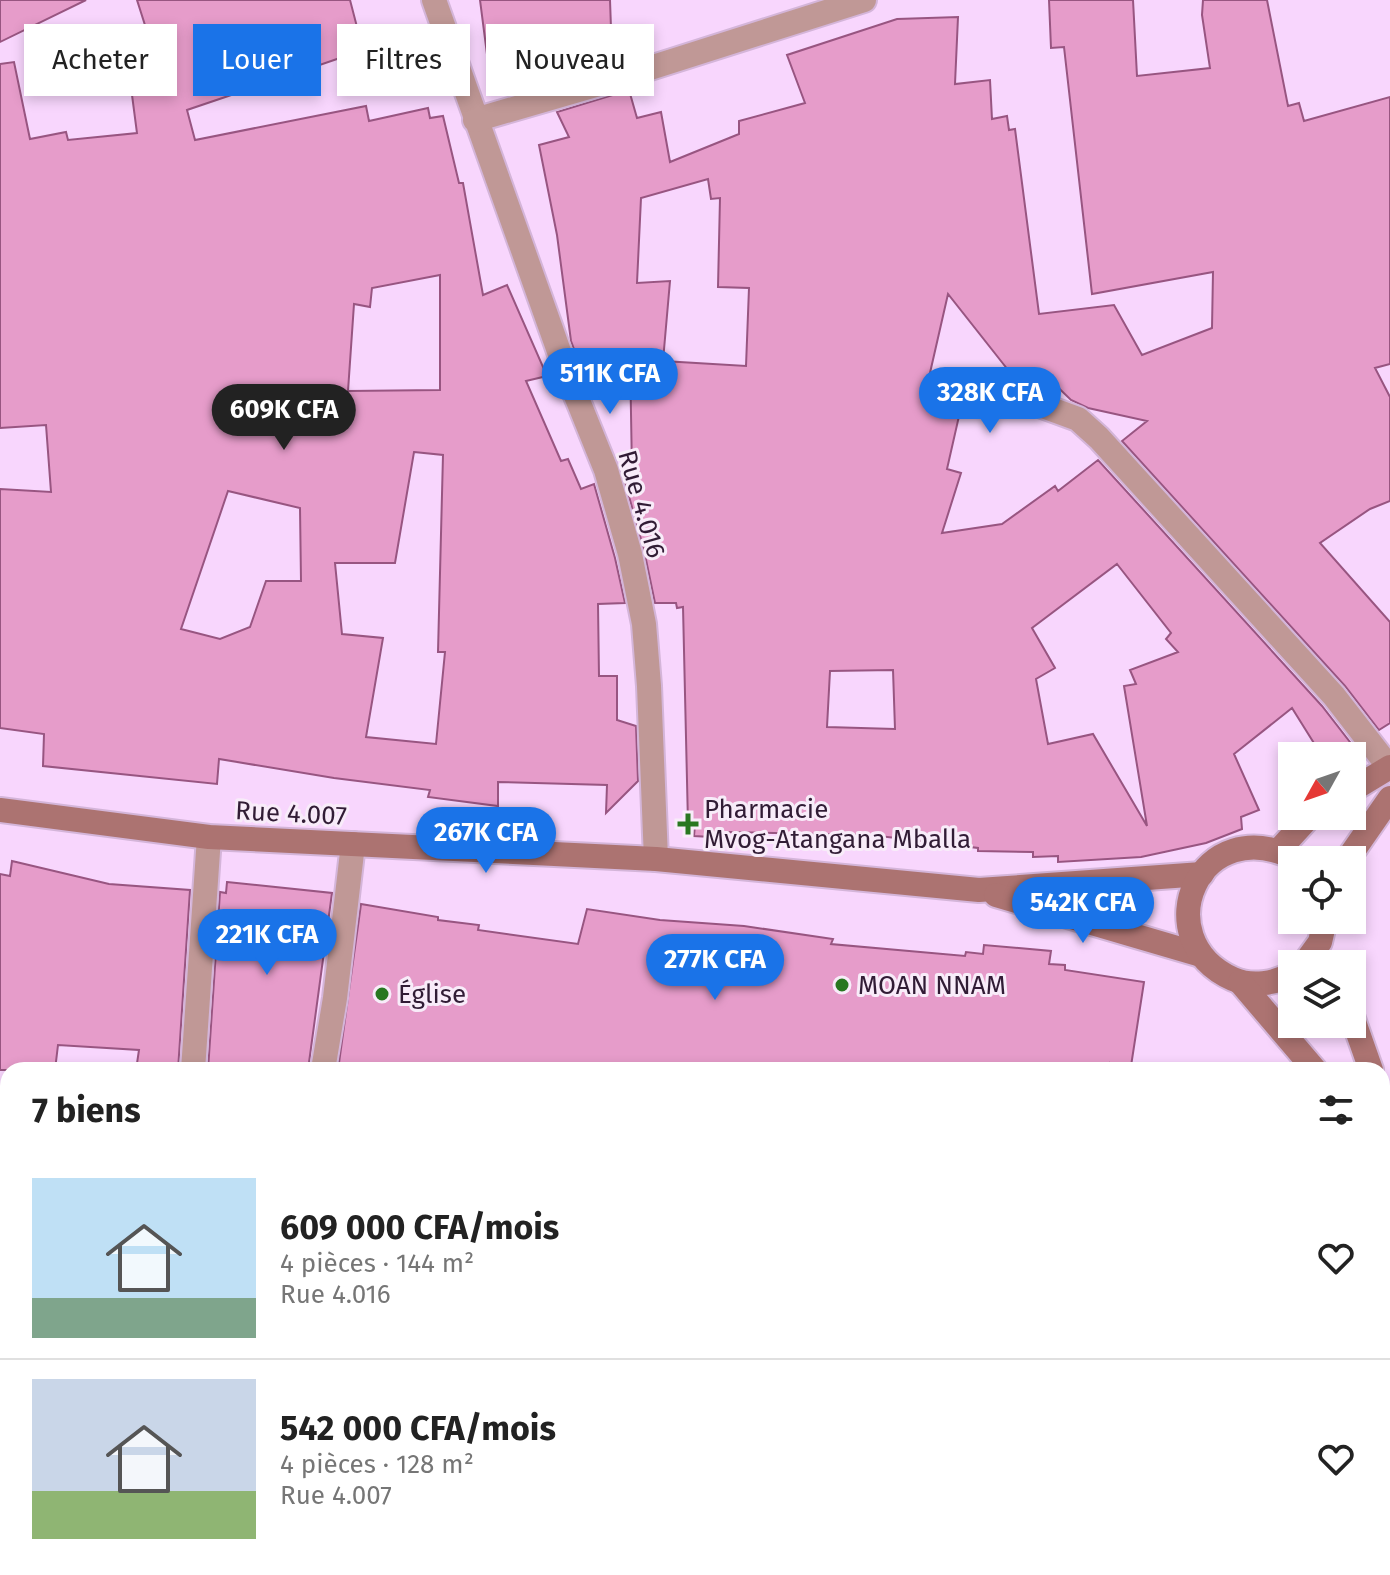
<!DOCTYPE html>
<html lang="fr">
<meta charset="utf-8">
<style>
body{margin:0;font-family:"Fira Sans",sans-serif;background:#f6f6f6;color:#222;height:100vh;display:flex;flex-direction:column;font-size:30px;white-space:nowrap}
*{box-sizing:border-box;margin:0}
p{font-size:26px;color:#767676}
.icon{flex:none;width:44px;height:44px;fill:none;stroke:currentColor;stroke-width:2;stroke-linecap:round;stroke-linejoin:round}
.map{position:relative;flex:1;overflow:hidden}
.drawer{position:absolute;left:0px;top:1062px;width:1390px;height:514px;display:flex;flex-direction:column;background:#fff;border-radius:24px 24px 0 0;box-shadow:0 4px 12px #0003}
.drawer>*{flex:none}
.banner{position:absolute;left:24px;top:24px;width:800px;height:72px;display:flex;gap:16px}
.needle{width:52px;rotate:230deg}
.fabs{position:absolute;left:1278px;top:742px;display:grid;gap:16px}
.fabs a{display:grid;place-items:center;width:88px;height:88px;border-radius:0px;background:#fff;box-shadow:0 4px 12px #0003;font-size:40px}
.price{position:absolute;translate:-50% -68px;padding:0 18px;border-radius:28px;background:#1a73e8;color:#fff;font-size:26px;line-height:52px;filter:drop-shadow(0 2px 4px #0008)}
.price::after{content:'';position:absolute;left:50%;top:48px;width:24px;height:18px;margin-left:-12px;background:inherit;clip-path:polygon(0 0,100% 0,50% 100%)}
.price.current{background:#222;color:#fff}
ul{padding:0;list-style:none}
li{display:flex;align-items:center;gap:24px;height:200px;padding:0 32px}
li+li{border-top:2px solid #e0e0e0}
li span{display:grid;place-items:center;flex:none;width:224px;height:160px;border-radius:0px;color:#555}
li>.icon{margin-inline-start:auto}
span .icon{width:96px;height:96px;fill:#fffc;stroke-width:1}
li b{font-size:34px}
h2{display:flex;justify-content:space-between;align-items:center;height:96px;padding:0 32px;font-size:34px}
.chip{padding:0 28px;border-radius:0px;background:#fff;box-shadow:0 4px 12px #0003;font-size:28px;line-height:72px}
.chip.current{background:#1a73e8;color:#fff}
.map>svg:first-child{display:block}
.built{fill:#edc8f3}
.building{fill:#e69cca;stroke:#985581;stroke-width:2;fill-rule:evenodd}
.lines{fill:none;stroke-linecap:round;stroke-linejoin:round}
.minor-casing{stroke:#d4b5d9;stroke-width:28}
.secondary-casing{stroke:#d4b5d9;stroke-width:28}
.minor{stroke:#c09896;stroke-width:24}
.secondary{stroke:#ac7371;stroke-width:24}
.poi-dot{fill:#287720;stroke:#f8ecf9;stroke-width:3}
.labels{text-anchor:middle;stroke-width:6;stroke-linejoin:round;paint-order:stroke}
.street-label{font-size:26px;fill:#311c35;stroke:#f8ecf9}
.poi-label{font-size:26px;fill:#311c35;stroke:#f8ecf9;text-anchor:start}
</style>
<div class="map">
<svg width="1390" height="1575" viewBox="0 0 1390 1575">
<rect width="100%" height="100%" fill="#f8d6fd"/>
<polygon class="built" points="0,1227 8,1228 8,1568 464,1568 464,1575 0,1575"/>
<g class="building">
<polygon points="0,0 86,0 0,42"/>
<path d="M137 0H350L363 50 311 68 300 38 244 58 249 89 187 110 195 140 366 106 369 121 428 108 430 118 443 116 459 183H463L483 295 507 285 547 376 526 381 561 461 568 459 581 489 594 484 615 558 625 603 598 604 599 676H617V720L636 726 638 781 606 813 607 785 498 782V806L428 797 430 790 334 778 219 759 217 784 43 766 44 734 0 728V489L51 492 46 425 0 428V64L14 62 30 139 66 132 68 140 137 133 132 95 165 88ZM440 275V390L348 391 354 304 370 307 372 288ZM414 452 443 455 438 652H445L436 744 366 737 383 638 342 634 335 563H395ZM228 491 300 508 301 581H266L250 627 220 639 181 629Z"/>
<polygon points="480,0 610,0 611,28 620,59 488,62"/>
<path d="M1049 0H1133L1137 76 1210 68 1202 15 1203 0H1267L1288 106 1299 103 1304 121 1390 97V364L1375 368 1390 397V501L1370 509 1320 543 1390 622V723L1379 730 1345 686 1122 441 1147 421 1088 408 1071 400 1041 371 1023 383 1016 380 948 294 927 386 964 394 947 469 961 473 942 533 1002 524 1055 486 1058 491 1098 460 1322 706 1353 746 1337 756H1322L1292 708 1234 754 1259 810 1241 817 1242 829 1206 843 1141 857 1058 862V856L1033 857V852L978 851V848L871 835 729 832V838L694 836 695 825 688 824 683 607 677 608 676 603H655L644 550 623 475 632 472 630 355 581 368 571 341 557 235 539 145 569 137 557 112 629 90 637 118 661 112 670 162 739 134V121L805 103 787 55 897 19 958 17 955 84 990 80 992 119 1007 116 1009 130 1015 129 1039 314 1114 305 1142 355 1212 328 1213 272 1092 294 1064 47 1051 48ZM708 179 711 199 720 198 718 287 749 288 746 366 663 361 670 281 637 283 641 198ZM1117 564 1171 633 1166 639 1178 652 1130 670 1136 684 1124 686 1147 826 1093 734 1048 744 1036 679 1055 668 1032 628ZM893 670 895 729 827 727 830 671Z"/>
<polygon points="12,861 109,884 190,890 178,1070 136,1070 139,1050 58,1045 55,1070 0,1070 0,874 10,876"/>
<polygon points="227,882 332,893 308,1070 208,1070 220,892 226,893"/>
<polygon points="361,904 438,917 438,920 479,925 478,930 578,944 587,909 660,920 744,926 833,939 831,944 965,956 966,952 983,954 984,945 1051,951 1049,964 1065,965 1065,970 1144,982 1131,1066 1110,1063 1110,1070 338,1070"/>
</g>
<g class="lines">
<g class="minor-casing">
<g id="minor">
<polyline points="434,0 566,371 606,470 630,554 644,624 649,686 656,859"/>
<polyline points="475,120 606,82 864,0"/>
<polyline points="999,390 1078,419 1099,438 1334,696 1389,767"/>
<polyline points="193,1070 209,837"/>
<polyline points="323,1070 335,998 353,844"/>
<polyline points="1246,1575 1247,1568"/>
</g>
</g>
<g class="secondary-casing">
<g id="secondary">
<polyline points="1352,790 1390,767"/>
<polyline points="0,810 209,837 656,859 979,890 1202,874"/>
<polyline points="1279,850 1310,816"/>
<polyline points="1347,860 1390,798"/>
<polyline points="996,895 1201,955"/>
<polyline points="1304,964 1320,942 1325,920"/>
<path d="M1292 973C1276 984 1251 987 1233 979 1144 939 1199 807 1298 860"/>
<polyline points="1240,982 1315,1070"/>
<polyline points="1352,1016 1371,1070"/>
<polyline points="1382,1101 1390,1125"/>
<polyline points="1382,1152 1390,1162"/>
</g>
</g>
<use href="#minor" class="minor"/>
<use href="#secondary" class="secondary"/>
</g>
<g class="poi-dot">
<path d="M684 812h8v8h8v8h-8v8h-8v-8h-8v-8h8z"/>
<circle cx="842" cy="985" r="8"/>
<circle cx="382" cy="994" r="8"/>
</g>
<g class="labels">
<g class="street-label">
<text transform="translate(642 504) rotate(74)" y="9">Rue 4.016</text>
<text transform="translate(291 813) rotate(3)" y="9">Rue 4.007</text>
</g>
<g class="poi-label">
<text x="704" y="818">Pharmacie<tspan x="704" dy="30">Mvog-Atangana Mballa</tspan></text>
<text x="858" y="994">MOAN NNAM</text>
<text x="398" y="1003">Église</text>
</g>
</g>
</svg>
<div class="fabs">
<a><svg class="needle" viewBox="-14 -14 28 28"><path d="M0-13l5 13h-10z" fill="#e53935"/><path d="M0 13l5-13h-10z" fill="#767676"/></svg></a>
<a><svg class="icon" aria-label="locate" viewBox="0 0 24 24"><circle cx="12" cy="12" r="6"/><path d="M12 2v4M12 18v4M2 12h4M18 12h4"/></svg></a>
<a><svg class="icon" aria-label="layers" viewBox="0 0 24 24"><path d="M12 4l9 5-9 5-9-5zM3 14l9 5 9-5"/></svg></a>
</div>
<b class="price" style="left:610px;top:416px">511K CFA</b>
<b class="price" style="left:990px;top:435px">328K CFA</b>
<b class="price current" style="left:284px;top:452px">609K CFA</b>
<b class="price" style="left:486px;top:875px">267K CFA</b>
<b class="price" style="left:1083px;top:945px">542K CFA</b>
<b class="price" style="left:267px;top:977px">221K CFA</b>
<b class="price" style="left:715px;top:1002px">277K CFA</b>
<div class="banner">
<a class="chip">Acheter</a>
<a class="chip current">Louer</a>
<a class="chip">Filtres</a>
<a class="chip">Nouveau</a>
</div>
<section class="drawer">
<h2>7 biens<svg class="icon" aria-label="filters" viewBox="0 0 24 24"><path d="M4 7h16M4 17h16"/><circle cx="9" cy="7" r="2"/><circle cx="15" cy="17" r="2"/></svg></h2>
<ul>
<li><span style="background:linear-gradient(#bfe0f5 75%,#7fa58c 0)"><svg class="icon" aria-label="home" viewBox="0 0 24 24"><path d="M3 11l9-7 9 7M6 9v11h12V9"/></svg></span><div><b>609 000 CFA/mois</b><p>4 pièces · 144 m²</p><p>Rue 4.016</p></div><svg class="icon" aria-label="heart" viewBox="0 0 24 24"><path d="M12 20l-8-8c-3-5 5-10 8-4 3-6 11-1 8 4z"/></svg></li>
<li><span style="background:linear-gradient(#c9d6e8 70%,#8fb573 0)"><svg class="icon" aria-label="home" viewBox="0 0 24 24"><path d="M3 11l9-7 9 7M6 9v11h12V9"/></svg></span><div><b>542 000 CFA/mois</b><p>4 pièces · 128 m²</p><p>Rue 4.007</p></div><svg class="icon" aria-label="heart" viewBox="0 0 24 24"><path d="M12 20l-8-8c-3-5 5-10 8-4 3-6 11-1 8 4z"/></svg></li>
</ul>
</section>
</div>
